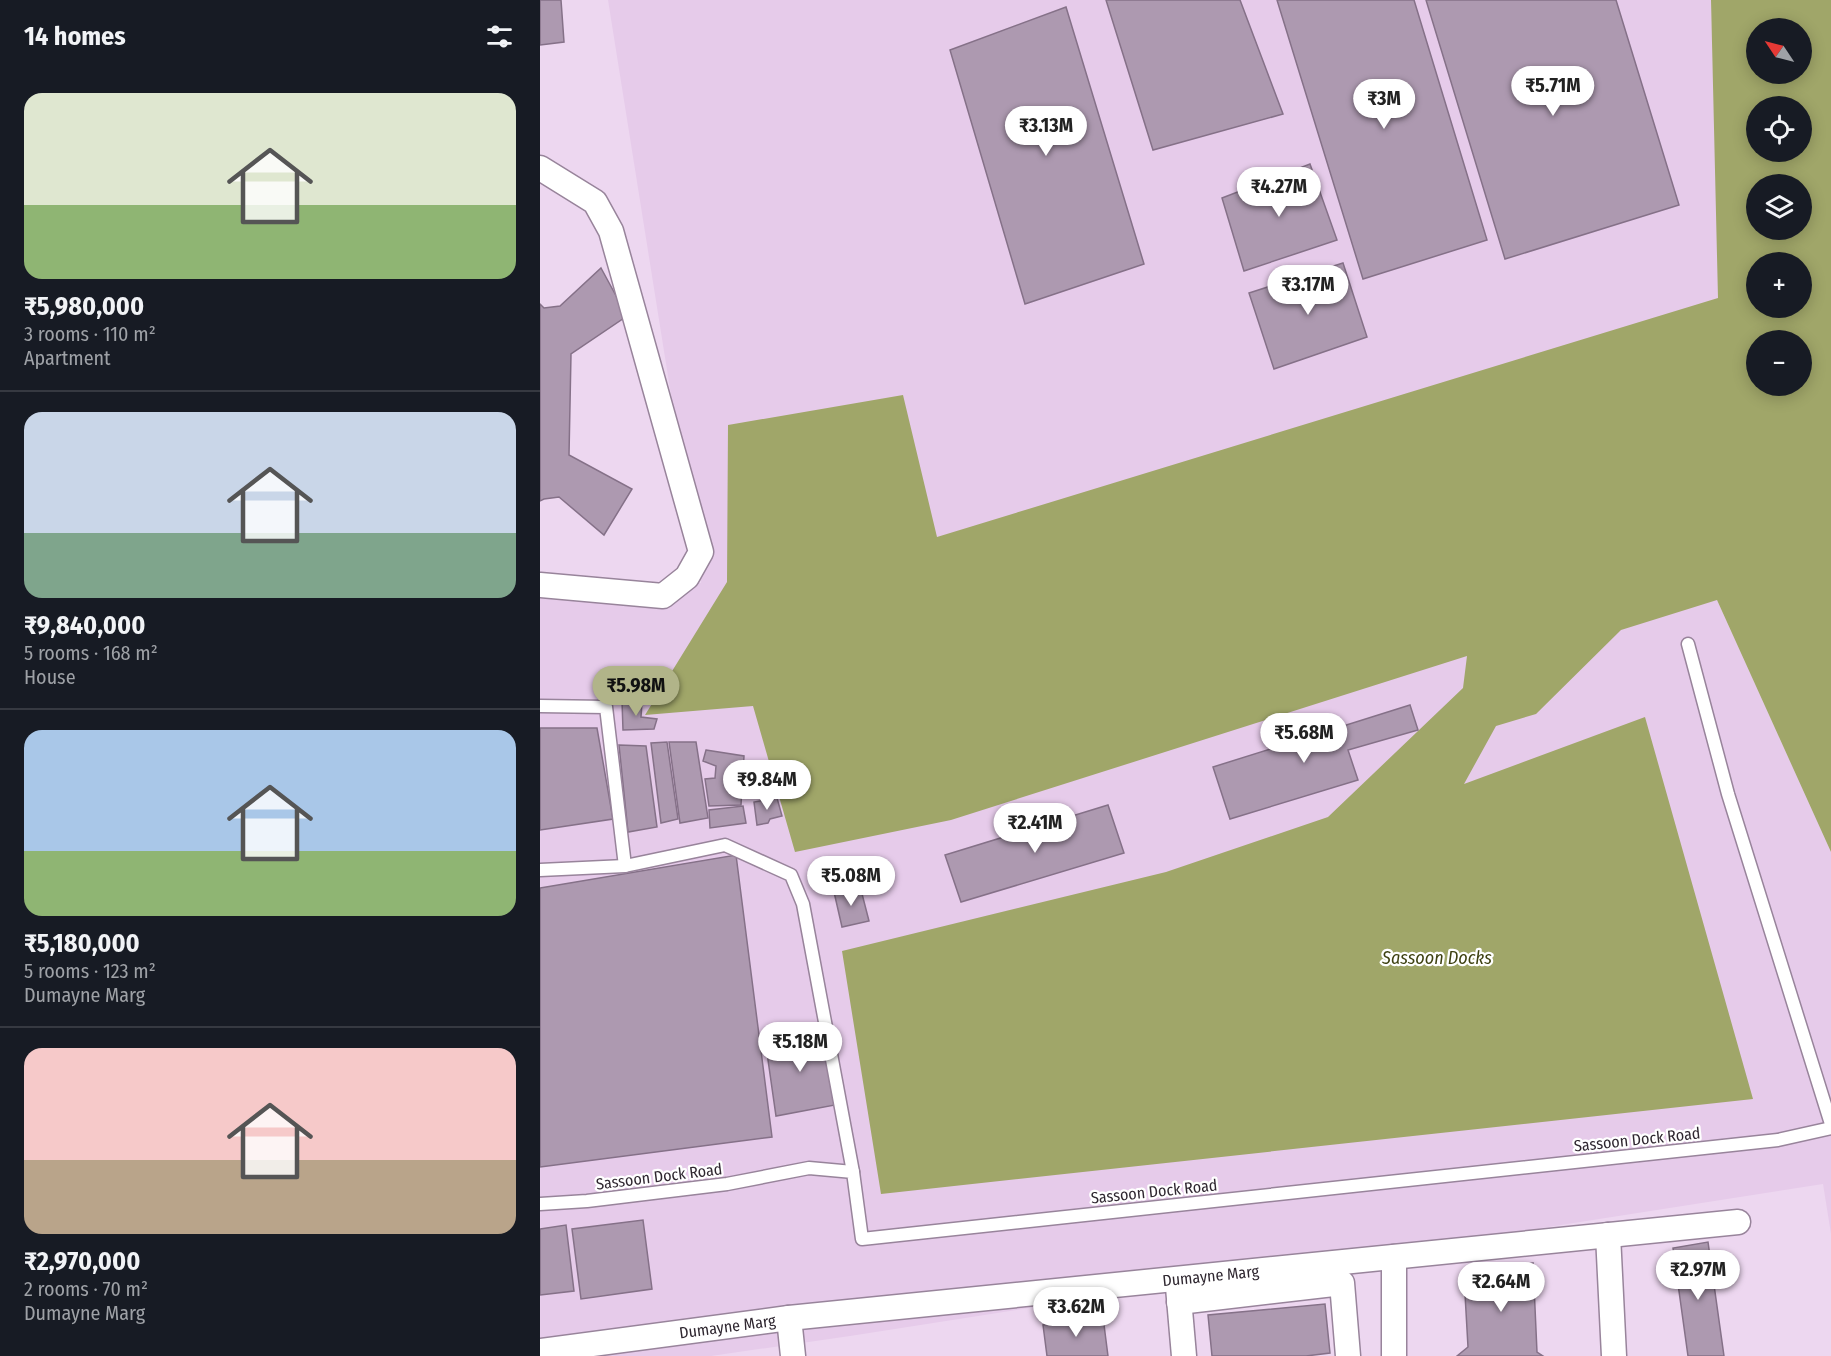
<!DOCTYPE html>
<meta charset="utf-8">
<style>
body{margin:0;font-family:"Fira Sans Condensed",sans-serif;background:#20242c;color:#f1f3f6;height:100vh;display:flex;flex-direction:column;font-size:22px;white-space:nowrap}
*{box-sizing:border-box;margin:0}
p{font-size:20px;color:#9ea1a6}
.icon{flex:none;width:33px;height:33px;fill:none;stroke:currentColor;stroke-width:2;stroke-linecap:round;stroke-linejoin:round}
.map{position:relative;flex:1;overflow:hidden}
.side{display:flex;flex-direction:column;background:#171b24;width:540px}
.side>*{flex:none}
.needle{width:39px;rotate:305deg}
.fabs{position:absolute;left:1206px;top:18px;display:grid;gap:12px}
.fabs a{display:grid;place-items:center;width:66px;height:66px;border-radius:50%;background:#171b24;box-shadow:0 3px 15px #0003;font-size:30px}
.price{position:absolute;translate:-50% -51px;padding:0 14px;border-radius:21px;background:#fff;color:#222;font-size:20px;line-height:39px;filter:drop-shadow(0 2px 3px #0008)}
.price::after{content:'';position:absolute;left:50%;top:36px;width:18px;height:14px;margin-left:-9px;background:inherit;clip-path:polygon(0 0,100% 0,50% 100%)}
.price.current{background:#b1b489;color:#111}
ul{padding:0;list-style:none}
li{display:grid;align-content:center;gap:12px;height:318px;padding:0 24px}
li+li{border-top:2px solid #363941}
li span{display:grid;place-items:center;height:186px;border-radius:18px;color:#555}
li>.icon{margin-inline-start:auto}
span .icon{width:108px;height:108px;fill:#fffc;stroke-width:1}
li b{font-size:26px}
h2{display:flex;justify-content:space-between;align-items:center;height:72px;padding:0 24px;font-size:26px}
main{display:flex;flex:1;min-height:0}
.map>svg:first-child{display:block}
.built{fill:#e6cbea}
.water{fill:#a0a669;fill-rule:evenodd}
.building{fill:#ad99b0;stroke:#857188;stroke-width:1.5}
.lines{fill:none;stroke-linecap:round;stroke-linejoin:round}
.lane-casing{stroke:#98849b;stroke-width:15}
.street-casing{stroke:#98849b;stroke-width:27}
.lane{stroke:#fff;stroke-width:12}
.street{stroke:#fff;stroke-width:24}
.labels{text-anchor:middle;stroke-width:4.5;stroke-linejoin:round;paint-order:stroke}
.street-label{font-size:16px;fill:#2f2730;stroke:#fff}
.water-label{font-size:18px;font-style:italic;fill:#3d4010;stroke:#fff}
</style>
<main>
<section class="side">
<h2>14 homes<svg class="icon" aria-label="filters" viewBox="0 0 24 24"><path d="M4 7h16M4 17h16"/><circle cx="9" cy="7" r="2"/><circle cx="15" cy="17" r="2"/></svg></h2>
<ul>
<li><span style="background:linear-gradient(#dfe7d0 60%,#8fb573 0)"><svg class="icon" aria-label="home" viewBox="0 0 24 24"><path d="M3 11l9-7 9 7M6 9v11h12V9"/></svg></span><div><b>₹5,980,000</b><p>3 rooms · 110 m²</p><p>Apartment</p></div></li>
<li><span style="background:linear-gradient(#c9d6e8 65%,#7fa58c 0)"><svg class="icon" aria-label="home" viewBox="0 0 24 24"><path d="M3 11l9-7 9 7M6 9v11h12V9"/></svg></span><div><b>₹9,840,000</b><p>5 rooms · 168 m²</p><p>House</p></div></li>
<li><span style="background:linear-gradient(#a9c7e8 65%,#8fb573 0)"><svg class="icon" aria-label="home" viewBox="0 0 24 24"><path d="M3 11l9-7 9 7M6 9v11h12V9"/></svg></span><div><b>₹5,180,000</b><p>5 rooms · 123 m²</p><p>Dumayne Marg</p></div></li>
<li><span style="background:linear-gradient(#f6c9c9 60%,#b9a48a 0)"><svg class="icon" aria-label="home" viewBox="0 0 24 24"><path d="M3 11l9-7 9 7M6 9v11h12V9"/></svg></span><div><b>₹2,970,000</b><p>2 rooms · 70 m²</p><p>Dumayne Marg</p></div></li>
</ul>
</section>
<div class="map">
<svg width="1291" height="1356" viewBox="0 0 1291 1356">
<rect width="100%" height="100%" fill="#edd7f0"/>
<polygon class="built" points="68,0 1171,0 1179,298 1177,600 1291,852 1291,1234 1283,1184 310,1336 171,1356 0,1356 0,583 161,583"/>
<path class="water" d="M1171 0H1291V852L1177 600 1081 630 996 714 956 726 924 784 1105 717 1213 1099 341 1194 302 951 626 872 788 817 923 688 927 656 411 820 255 852 213 706 105 715 187 582 188 425 363 395 397 537 1178 298ZM1216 28H1262V74H1216ZM1216 106H1262V152H1216ZM1216 184H1262V230H1216ZM1216 262H1262V308H1216ZM1216 340H1262V386H1216Z"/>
<g class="building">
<polygon points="0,0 21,0 24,42 0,45"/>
<polygon points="566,0 700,0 743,114 613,150"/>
<polygon points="737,0 874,0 947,240 823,279"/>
<polygon points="886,0 1076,0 1139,205 965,259"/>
<polygon points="526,7 604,264 485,304 410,50"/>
<polygon points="770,164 797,240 704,271 682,198"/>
<polygon points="803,263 827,337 734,369 709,293"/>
<polygon points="61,268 87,316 31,354 29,455 92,489 64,535 19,497 4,499 0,501 0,304 4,308 20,306"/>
<polygon points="82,701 102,703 101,717 117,719 114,729 83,730"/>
<polygon points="870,705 878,730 808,750 818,780 690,819 673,767"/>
<polygon points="0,728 57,728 73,819 0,830"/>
<polygon points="127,742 138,819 121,823 111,743"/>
<polygon points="129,742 156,742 168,818 140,823"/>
<polygon points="79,745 106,746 117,827 88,832"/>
<polygon points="166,750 204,756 201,805 169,806 165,779 175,778 176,766 163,761"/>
<polygon points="228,772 235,793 215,796 213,787 210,788 208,775"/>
<polygon points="237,798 242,816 230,819 228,823 217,825 214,802"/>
<polygon points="568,805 584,853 421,902 405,855"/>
<polygon points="203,806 206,823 170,828 169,810"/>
<polygon points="196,855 232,1137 0,1167 0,888"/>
<polygon points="320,886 329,921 302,927 294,892"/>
<polygon points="284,1030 295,1105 236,1116 225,1039"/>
<polygon points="103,1220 112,1289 41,1299 32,1229"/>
<polygon points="26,1225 34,1291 0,1295 0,1229"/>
<polygon points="1168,1242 1184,1356 1148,1356 1133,1248"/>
<polygon points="993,1263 997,1352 1003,1356 917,1356 928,1347 924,1276"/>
<polygon points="785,1304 790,1353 766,1356 672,1356 668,1315"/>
<polygon points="563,1317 568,1356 507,1356 503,1325"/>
</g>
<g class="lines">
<g class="lane-casing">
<g id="lane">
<polyline points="1148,644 1188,794 1291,1124"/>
<polyline points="0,706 66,707 85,866"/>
<polyline points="0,870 85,866 185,845 251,875 263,904 313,1172"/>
<polyline points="0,1204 47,1201 187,1184 269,1168 313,1172 322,1239 1238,1140 1291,1128"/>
</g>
</g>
<g class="street-casing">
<g id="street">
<polyline points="0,168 55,202 71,231 161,552 147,577 123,596 0,585"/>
<polyline points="1068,1235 1074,1356"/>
<polyline points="854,1257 854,1356"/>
<polyline points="638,1287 644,1356"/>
<polyline points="639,1302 802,1283 808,1356"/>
<polyline points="249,1318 253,1356"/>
<path id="s1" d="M0 1351 249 1318 1198 1222"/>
</g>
</g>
<use href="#lane" class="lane"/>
<use href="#street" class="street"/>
</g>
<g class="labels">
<g class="street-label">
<text transform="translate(1097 1139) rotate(-6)" y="6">Sassoon Dock Road</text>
<text transform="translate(119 1176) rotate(-7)" y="6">Sassoon Dock Road</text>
<text transform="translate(614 1191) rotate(-6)" y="6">Sassoon Dock Road</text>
<text dy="6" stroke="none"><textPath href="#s1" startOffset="675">Dumayne Marg</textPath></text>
<text dy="6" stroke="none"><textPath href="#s1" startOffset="189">Dumayne Marg</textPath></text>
</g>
<g class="water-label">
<text x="897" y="964">Sassoon Docks</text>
</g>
</g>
</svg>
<div class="fabs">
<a><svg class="needle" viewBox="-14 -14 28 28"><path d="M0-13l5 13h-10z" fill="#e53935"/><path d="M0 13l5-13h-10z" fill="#9ea1a6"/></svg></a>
<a><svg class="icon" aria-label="locate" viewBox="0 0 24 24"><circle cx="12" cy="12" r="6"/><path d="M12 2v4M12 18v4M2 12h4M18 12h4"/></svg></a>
<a><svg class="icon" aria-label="layers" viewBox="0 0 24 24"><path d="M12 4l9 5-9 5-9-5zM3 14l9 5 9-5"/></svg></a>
<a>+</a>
<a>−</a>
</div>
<b class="price" style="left:1013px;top:117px">₹5.71M</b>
<b class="price" style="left:844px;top:130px">₹3M</b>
<b class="price" style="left:506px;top:157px">₹3.13M</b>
<b class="price" style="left:739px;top:218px">₹4.27M</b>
<b class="price" style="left:768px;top:316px">₹3.17M</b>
<b class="price current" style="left:96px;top:717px">₹5.98M</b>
<b class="price" style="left:764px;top:764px">₹5.68M</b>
<b class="price" style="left:227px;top:811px">₹9.84M</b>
<b class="price" style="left:495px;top:854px">₹2.41M</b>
<b class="price" style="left:311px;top:907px">₹5.08M</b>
<b class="price" style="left:260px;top:1073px">₹5.18M</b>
<b class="price" style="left:1158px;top:1301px">₹2.97M</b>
<b class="price" style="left:961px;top:1313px">₹2.64M</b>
<b class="price" style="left:536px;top:1338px">₹3.62M</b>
</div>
</main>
